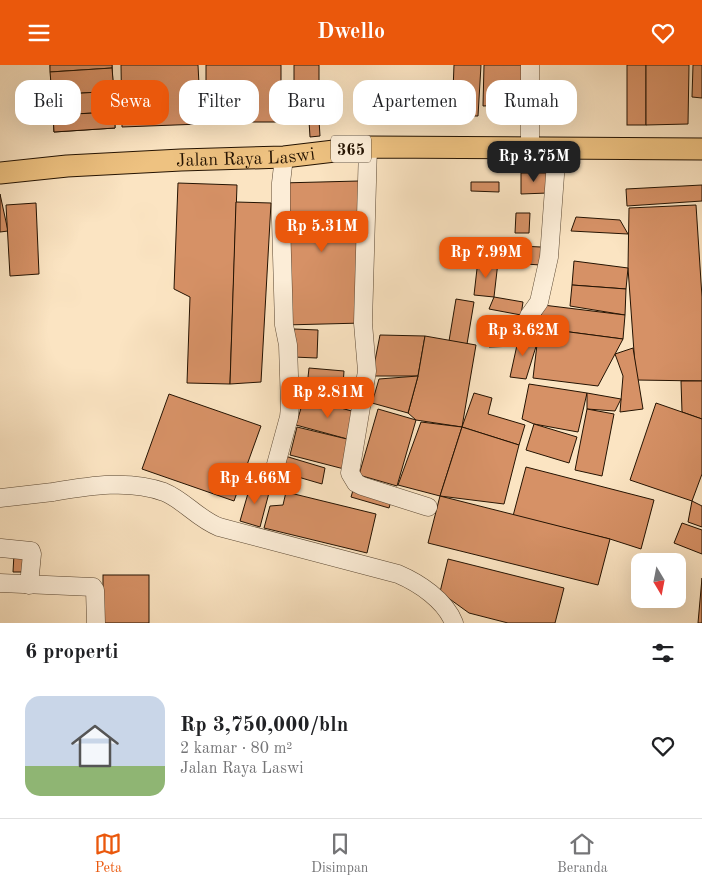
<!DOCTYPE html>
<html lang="id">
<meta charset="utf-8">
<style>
body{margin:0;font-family:"Old Standard TT",serif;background:#f2f2f2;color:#202124;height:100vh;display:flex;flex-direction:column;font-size:19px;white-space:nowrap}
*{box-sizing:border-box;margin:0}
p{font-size:16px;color:#757577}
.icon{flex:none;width:28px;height:28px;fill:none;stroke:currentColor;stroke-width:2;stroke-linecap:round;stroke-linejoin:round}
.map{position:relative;height:558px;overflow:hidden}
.panel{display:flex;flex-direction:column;background:#fff;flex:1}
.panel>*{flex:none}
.hud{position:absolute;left:15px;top:15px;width:672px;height:45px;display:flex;gap:10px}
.needle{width:32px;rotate:170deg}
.tools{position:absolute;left:631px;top:488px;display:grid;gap:10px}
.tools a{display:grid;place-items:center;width:55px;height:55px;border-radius:10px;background:#fff;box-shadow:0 5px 20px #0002;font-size:25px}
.price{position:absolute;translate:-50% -42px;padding:0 11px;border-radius:10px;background:#ea580c;color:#fff;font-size:16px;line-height:32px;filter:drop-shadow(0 1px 2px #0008)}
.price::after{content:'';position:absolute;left:50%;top:30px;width:15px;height:11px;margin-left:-8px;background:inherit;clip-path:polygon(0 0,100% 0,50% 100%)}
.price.selected{background:#222;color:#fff}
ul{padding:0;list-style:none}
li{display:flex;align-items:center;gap:15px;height:125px;padding:0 25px}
li span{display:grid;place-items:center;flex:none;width:140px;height:100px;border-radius:15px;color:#555}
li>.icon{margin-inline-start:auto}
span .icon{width:60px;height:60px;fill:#fffc;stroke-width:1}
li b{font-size:21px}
h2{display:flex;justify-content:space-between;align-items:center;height:60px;padding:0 25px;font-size:21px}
.chip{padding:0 18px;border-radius:15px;background:#fff;box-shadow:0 5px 20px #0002;font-size:18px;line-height:45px}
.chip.selected{background:#ea580c;color:#fff}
header{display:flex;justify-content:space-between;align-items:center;height:65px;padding:0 25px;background:#ea580c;color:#fff;font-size:22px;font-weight:700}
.dock{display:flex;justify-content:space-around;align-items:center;height:70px;border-top:1px solid #e0e0e0;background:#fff;font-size:14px;color:#757577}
.dock a{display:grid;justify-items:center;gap:2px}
.dock .selected{color:#ea580c}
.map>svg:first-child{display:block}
.building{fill:#d69166;stroke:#241302}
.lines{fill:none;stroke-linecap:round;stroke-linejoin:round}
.minor-casing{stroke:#5a4732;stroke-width:19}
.major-casing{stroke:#241302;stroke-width:23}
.minor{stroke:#fcedd7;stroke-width:18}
.major{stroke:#eec281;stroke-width:21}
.labels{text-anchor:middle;stroke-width:4.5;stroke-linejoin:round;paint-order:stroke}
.shield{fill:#fcedd7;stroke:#655442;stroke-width:1}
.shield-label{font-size:16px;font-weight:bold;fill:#241302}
.street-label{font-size:18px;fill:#241302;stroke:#fcedd7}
</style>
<header><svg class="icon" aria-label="menu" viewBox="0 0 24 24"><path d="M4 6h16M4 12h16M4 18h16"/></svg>Dwello<svg class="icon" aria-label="heart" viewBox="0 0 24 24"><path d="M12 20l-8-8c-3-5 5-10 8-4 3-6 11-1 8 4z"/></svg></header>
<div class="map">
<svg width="702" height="558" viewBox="0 0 702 558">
<rect width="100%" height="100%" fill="#fbe4c2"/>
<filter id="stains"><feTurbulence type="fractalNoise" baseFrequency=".004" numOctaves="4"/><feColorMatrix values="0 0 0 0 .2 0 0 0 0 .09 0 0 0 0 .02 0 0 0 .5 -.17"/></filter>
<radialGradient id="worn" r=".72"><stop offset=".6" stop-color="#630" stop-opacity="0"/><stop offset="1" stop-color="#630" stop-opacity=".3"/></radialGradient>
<g class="building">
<polygon points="50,0 112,0 115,63 54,67"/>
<polygon points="50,0 112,0 112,3 50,7"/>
<polygon points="121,0 198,0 201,59 122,62"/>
<rect x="206" y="0" width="75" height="57"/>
<rect x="294" y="0" width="25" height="33"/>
<polygon points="454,0 481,0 478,51 452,51"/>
<polygon points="484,0 526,0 526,39 483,41"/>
<rect x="627" y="0" width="19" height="60"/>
<polygon points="646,0 689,0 688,59 646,60"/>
<polygon points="693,0 702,0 702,33 692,32"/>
<polygon points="112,3 114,26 52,30 50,7"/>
<polygon points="379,16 389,16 390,34 380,35"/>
<polygon points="114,26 115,47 53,50 52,30"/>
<polygon points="385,41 390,41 392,47 427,47 427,58 385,57"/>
<polygon points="115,47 115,63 54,67 53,50"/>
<polygon points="319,55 320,71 310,72 309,56"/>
<polygon points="521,108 548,108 548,128 521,129"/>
<polygon points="359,116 363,258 284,260 281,118"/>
<polygon points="471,117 499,117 499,127 471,126"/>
<polygon points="178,118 237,120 230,319 187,318 190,232 174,224"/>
<polygon points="702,120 702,136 627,141 626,124"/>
<polygon points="0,129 8,166 0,167"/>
<polygon points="236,137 271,138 261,317 230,319"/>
<polygon points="36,138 39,209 10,211 6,140"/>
<polygon points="696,140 702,232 702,316 636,315 628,203 629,143"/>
<polygon points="516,148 530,148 529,168 515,168"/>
<polygon points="576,152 620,155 628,169 571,166"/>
<polygon points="499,180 541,182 540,200 498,197"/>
<polygon points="478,195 498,197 494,232 474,230"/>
<polygon points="574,196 628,203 626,224 572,220"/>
<polygon points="572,220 626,224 625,250 570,241"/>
<polygon points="494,232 523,237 521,250 489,244"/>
<polygon points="456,234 474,237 467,279 449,276"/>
<polygon points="543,240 625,250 623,274 539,263"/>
<polygon points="517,261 517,281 489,282 489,262"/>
<polygon points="539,263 623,274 598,321 533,313"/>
<polygon points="294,264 318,265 317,293 293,292"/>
<polygon points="380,270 425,271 418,311 372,311"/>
<polygon points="425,271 476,280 462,362 416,355 408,348 418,311"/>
<polygon points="519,271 538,275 526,314 510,312"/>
<polygon points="633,283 643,344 620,347 623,311 615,289"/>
<polygon points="309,303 344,306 342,335 306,331"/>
<polygon points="418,311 408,348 372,338 379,314"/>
<polygon points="681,316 702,316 702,354 682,347"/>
<polygon points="529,319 587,328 578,367 534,359 522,354"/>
<polygon points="474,328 492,333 488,349 525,360 519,380 462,362"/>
<polygon points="587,328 621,334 615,346 587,344"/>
<polygon points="169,329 261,361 234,436 142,404"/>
<polygon points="304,333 359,348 351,375 296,360"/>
<polygon points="656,338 702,354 702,409 692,436 630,415"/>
<polygon points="378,344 416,355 397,421 359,410"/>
<polygon points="587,344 614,349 602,411 575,405"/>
<polygon points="421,357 462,362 440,431 398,420"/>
<polygon points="534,359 577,372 569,398 526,385"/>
<polygon points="297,362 351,375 348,405 290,390"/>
<polygon points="462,362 519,380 504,439 440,431"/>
<polygon points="285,391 325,403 322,419 281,407"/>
<polygon points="526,402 654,435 641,484 610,474 513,451"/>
<polygon points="251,418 270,424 260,462 240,456"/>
<polygon points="354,422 392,433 389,443 351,432"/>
<polygon points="286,427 376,449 367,488 264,463 270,441 283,440"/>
<polygon points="440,431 610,474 598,520 428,478"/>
<polygon points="692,436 702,441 702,462 688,457"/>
<polygon points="682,458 702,465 702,489 674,478"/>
<polygon points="14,489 27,489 26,507 13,507"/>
<polygon points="448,494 564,523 555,558 508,558 469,548 440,527"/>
<rect x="103" y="510" width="46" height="48"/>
<polygon points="702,513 702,558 698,558"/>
</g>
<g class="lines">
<g class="minor-casing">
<g id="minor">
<polyline points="530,0 530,82"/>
<polyline points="368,82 363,258 367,306 350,408 356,418 362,421 428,442"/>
<polyline points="525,262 529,251 539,237 549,192 557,83"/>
<polyline points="272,414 289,352 290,341 288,280 284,260 281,155 281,118 284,92"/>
<path d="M0 433C18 431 36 429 53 427 89 421 129 414 164 427 184 435 198 454 219 462L398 509C419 518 445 535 454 558"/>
<polyline points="1,483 31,486 32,489 29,520"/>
<polyline points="0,518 93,522 95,525 96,558"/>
</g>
</g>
<g class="major-casing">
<g id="major">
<path id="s1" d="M0 108 67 101 181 95 284 92 368 82 702 84"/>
</g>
</g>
<use href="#minor" class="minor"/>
<use href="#major" class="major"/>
</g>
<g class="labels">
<rect class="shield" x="331" y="70.5" width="40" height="27" rx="4"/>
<g class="shield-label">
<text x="351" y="90">365</text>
</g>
<g class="street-label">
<text dy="6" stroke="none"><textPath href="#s1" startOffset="246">Jalan Raya Laswi</textPath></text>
</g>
</g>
<rect width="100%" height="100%" filter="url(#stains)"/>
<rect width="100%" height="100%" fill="url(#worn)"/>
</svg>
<div class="tools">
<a><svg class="needle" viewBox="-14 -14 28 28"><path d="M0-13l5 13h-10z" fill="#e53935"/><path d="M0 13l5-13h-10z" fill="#757577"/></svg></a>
</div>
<b class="price selected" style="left:534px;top:118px">Rp 3.75M</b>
<b class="price" style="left:322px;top:188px">Rp 5.31M</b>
<b class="price" style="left:486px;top:214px">Rp 7.99M</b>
<b class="price" style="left:523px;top:292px">Rp 3.62M</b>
<b class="price" style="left:328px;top:354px">Rp 2.81M</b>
<b class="price" style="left:255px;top:440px">Rp 4.66M</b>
<div class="hud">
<a class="chip">Beli</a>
<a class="chip selected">Sewa</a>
<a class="chip">Filter</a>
<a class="chip">Baru</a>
<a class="chip">Apartemen</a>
<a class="chip">Rumah</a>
</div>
</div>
<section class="panel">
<h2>6 properti<svg class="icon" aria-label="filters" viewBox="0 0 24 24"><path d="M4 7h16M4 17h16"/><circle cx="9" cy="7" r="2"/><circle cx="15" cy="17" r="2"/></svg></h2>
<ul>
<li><span style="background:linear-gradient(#c9d6e8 70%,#8fb573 0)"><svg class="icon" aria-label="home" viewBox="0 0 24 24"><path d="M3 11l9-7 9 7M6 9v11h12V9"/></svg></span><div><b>Rp 3,750,000/bln</b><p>2 kamar · 80 m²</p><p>Jalan Raya Laswi</p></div><svg class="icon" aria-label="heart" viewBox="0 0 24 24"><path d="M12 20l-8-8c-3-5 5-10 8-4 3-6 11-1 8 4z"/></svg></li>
</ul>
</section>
<nav class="dock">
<a class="selected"><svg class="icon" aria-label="map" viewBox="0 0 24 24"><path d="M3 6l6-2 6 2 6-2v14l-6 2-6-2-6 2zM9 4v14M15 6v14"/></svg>Peta</a>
<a><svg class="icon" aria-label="saved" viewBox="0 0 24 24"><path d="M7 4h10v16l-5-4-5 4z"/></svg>Disimpan</a>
<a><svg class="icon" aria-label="home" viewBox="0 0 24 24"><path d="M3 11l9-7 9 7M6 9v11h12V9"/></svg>Beranda</a>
</nav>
